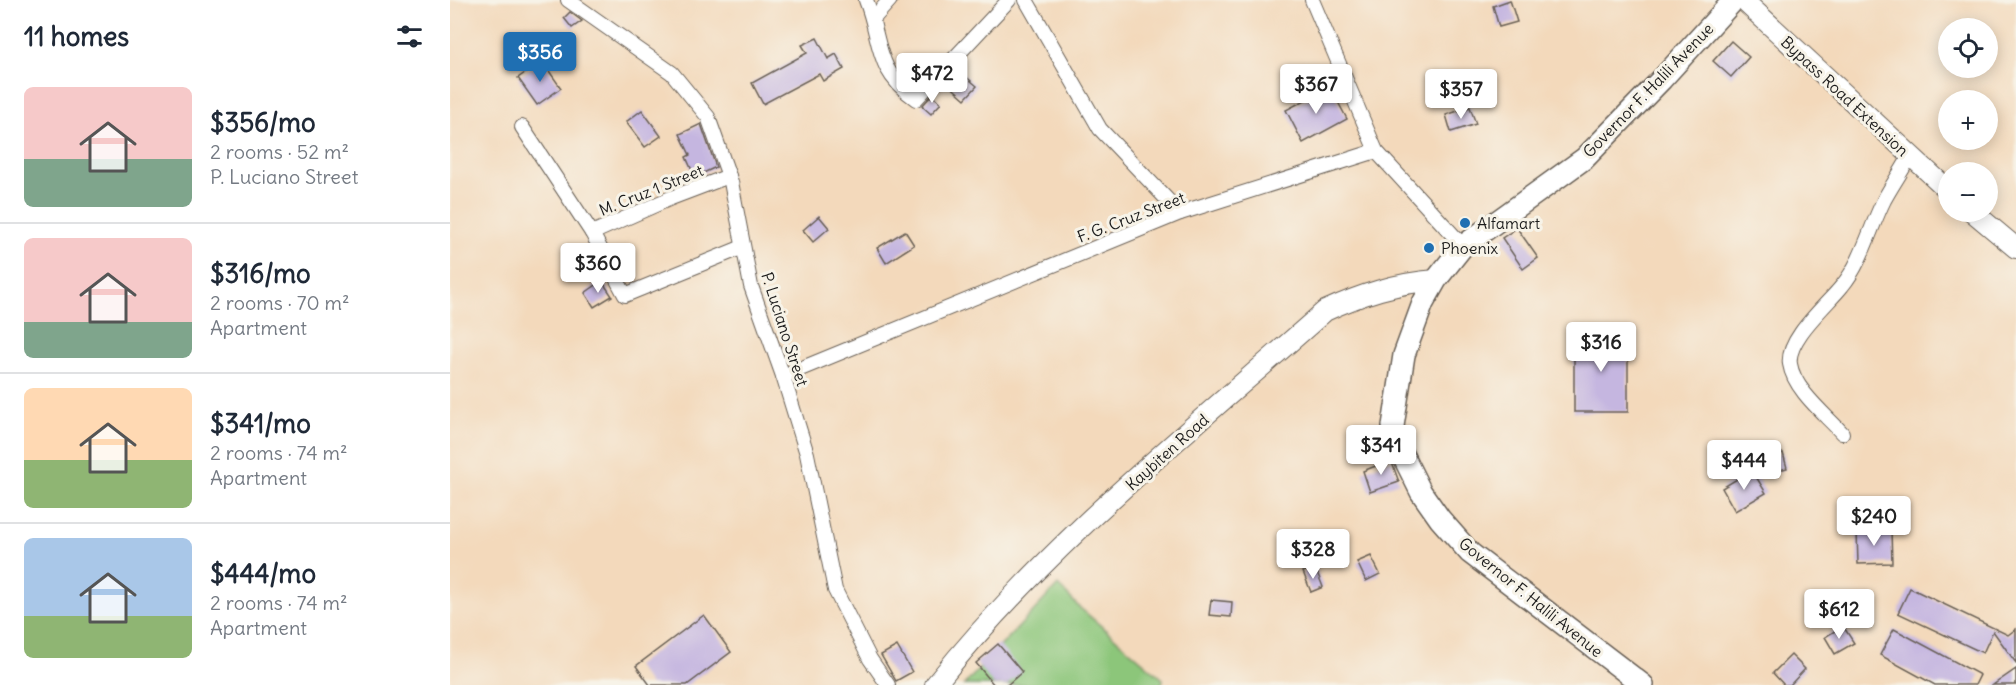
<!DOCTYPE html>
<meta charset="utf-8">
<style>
body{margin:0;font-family:Delius,sans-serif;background:#f6f6f7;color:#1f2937;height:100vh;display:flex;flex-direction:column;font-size:22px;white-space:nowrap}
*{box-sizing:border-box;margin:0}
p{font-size:20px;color:#747a83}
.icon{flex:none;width:33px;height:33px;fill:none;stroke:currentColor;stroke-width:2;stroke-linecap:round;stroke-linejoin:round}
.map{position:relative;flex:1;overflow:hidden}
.side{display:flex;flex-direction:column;background:#fff;width:450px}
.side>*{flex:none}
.fabs{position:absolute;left:1488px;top:18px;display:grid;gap:12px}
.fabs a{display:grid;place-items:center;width:60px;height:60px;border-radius:50%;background:#fff;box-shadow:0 3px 15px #0003;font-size:30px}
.price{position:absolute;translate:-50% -51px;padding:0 14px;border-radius:6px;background:#fff;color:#222;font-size:20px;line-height:39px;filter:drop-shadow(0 2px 3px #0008)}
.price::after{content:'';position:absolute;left:50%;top:36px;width:18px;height:14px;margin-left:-9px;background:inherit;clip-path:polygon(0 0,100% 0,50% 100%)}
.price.current{background:#1f6fb2;color:#fff}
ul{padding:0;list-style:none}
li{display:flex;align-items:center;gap:18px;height:150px;padding:0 24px}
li+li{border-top:2px solid #e0e1e3}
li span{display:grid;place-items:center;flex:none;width:168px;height:120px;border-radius:9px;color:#555}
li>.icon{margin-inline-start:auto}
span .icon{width:72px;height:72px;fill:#fffc;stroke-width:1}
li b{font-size:26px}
h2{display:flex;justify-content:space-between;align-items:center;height:72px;padding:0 24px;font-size:26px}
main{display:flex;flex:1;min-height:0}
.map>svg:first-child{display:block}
.green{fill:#8cc67a;stroke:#54714b;stroke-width:1.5}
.building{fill:#c5b6e0}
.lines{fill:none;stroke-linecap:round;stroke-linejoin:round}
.street-casing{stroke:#675e54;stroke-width:16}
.secondary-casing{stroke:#675e54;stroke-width:22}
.primary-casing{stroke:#675e54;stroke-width:24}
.street{stroke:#fff;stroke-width:14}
.secondary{stroke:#fff;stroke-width:20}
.primary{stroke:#fff;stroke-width:21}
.poi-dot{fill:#1f6fb2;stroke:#f7f3e8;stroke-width:2}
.labels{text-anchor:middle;stroke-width:6;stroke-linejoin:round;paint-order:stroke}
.street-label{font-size:16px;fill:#1c1c1c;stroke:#f7f3e8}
.poi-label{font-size:16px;fill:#1c1c1c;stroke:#f7f3e8;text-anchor:start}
</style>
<main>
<section class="side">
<h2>11 homes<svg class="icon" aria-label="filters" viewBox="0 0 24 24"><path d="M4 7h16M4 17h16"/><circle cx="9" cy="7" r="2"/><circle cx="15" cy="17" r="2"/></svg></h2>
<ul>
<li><span style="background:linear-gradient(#f6c9c9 60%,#7fa58c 0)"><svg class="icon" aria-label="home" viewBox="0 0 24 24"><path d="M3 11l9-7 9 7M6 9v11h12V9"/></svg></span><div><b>$356/mo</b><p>2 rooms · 52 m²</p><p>P. Luciano Street</p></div></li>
<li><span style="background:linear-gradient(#f6c9c9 70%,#7fa58c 0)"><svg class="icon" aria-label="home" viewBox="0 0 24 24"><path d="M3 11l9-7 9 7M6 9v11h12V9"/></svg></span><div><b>$316/mo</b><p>2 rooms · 70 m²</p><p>Apartment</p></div></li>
<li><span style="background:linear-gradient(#ffd9b3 60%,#8fb573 0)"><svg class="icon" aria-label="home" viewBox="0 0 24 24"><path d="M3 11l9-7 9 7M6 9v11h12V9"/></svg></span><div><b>$341/mo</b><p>2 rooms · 74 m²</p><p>Apartment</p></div></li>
<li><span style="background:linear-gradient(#a9c7e8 65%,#8fb573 0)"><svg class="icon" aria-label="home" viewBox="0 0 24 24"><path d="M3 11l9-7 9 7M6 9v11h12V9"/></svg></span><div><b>$444/mo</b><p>2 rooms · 74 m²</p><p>Apartment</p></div></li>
</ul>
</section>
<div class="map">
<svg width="1566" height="685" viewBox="0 0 1566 685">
<rect width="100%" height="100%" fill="#f7f3e8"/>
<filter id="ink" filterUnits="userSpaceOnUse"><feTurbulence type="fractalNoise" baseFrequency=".0167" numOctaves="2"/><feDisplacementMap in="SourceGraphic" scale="12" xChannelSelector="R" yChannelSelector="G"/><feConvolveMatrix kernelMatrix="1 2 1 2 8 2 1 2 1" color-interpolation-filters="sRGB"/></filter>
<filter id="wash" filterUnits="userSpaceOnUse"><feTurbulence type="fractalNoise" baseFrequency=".008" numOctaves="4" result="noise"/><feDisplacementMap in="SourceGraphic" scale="24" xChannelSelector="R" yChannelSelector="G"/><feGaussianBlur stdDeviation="1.35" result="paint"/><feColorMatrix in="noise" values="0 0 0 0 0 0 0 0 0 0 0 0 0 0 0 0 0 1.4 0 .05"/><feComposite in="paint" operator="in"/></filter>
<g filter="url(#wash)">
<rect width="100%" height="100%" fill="#f3d9bb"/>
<polygon class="green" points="608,585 629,607 713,679 712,685 514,685"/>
<g id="blocks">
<g class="building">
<polygon points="1060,0 1067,22 1049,27 1043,6"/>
<polygon points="120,12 132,21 122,28 114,18"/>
<polygon points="367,38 378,59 386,54 394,69 373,81 369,74 313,104 302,83 357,53 352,45"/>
<polygon points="1281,41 1299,57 1281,77 1263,61"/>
<polygon points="92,61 111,88 87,105 68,78"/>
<polygon points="508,70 527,86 515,99 497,83"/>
<polygon points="880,87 897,119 853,143 836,110"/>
<polygon points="482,95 491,103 481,114 472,106"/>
<polygon points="1020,107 1026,124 1001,132 996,115"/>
<polygon points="192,110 211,136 195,147 176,122"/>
<polygon points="251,124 266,167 245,177 236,157 240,155 230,134"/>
<polygon points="369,216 379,228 363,242 353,230"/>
<polygon points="1067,228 1088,258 1073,269 1052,238"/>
<polygon points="455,231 464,245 436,263 427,248"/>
<polygon points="152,281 162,296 144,307 135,293"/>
<rect x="1124" y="333" width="54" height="79"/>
<polygon points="1333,453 1337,468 1307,476 1303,461"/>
<polygon points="941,460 949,482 920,492 913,471"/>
<polygon points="1302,470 1316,493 1285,511 1272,488"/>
<polygon points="1441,530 1442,563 1408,564 1407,531"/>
<polygon points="921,556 930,574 916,581 907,562"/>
<polygon points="865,567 873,587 861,592 853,572"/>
<polygon points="1460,588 1558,635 1566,629 1566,663 1543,631 1533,653 1448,613"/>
<polygon points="761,600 782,602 781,617 759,615"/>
<polygon points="254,615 281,652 237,685 200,685 186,666"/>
<polygon points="1393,626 1404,643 1385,654 1375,637"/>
<polygon points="1444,629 1530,675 1525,685 1485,685 1430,655"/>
<polygon points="548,644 572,672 557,685 544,685 526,663"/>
<polygon points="447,646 462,672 446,681 431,655"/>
<polygon points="1341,655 1355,669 1340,685 1334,685 1323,673"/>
<polygon points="1566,669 1566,685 1543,685"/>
</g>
</g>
</g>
<g filter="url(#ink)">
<use href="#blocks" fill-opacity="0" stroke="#675e54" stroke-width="1.5"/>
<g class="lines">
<g class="street-casing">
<g id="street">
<polyline points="118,0 222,73 258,117 281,182 301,286 333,376 357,454 385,590 420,659 438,685"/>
<path d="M416 0C432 41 424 70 466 99L559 0"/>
<polyline points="576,0 650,129 730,213"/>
<polyline points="862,0 926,151 1013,246"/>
<polyline points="423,19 440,0"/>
<polyline points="72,127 142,233"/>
<polyline points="279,176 221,198 142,233 175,295 293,247"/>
<polyline points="333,376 730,213 926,151"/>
<path d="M1392 433C1376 415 1344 390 1340 364 1336 339 1377 305 1392 286 1412 262 1420 228 1434 200 1442 185 1452 171 1460 156"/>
</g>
</g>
<g class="secondary-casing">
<g id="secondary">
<polyline points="1293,0 1498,190"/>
<polyline points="1523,212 1566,248"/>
<path d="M485 685C597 544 741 430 875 311 912 294 946 283 986 280"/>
</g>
</g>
<g class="primary-casing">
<polyline id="primary" points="1193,685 1020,553 990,519 971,492 946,442 943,426 954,355 973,303 986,280 1013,246 1135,158 1212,79 1284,0"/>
</g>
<use href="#street" class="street"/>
<use href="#secondary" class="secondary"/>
<use href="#primary" class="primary"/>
</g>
</g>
<g class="poi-dot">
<circle cx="1015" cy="223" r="6"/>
<circle cx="979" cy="248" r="6"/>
</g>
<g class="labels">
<g class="street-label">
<text transform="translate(1198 90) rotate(-46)" y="6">Governor F. Halili Avenue</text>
<text transform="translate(1395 96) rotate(43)" y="6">Bypass Road Extension</text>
<text transform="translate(201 190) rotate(-22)" y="6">M. Cruz 1 Street</text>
<text transform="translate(681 217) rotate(-21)" y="6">F. G. Cruz Street</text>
<text transform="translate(335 329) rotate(72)" y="6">P. Luciano Street</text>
<text transform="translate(717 452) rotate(-42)" y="6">Kaybiten Road</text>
<text transform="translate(1081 597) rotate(39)" y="6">Governor F. Halili Avenue</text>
</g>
<g class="poi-label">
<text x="1027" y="229">Alfamart</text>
<text x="991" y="254">Phoenix</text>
</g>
</g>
</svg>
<div class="fabs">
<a><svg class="icon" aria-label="locate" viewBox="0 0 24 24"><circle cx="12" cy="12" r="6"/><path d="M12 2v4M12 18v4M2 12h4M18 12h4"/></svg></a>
<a>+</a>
<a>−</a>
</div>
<b class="price current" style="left:90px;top:83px">$356</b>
<b class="price" style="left:482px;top:104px">$472</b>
<b class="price" style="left:866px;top:115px">$367</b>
<b class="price" style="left:1011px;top:120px">$357</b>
<b class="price" style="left:148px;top:294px">$360</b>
<b class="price" style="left:1151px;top:373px">$316</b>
<b class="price" style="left:931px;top:476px">$341</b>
<b class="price" style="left:1294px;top:491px">$444</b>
<b class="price" style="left:1424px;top:547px">$240</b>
<b class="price" style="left:863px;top:580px">$328</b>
<b class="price" style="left:1389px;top:640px">$612</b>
</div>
</main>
